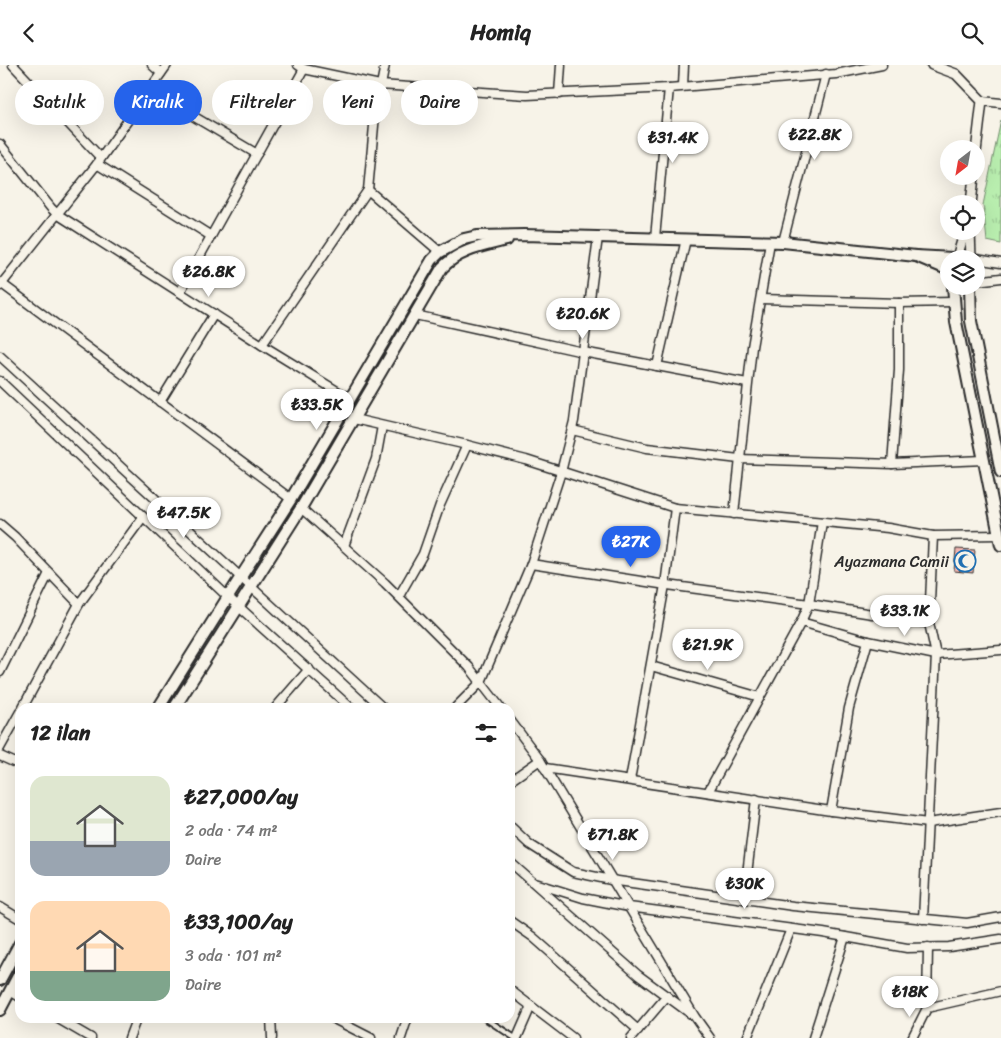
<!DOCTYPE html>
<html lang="tr">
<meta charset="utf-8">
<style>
body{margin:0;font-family:Sriracha,sans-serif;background:#f6f6f6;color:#222;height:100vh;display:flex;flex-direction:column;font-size:19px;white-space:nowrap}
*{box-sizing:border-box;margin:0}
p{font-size:16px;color:#767676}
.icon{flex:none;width:28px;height:28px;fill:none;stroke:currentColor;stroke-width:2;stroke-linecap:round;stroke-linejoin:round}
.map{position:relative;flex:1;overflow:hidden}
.panel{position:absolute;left:15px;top:638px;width:500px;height:320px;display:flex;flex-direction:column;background:#fff;border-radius:15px;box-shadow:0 5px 20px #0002}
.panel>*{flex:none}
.top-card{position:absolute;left:15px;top:15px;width:500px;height:45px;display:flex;gap:10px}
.needle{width:32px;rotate:211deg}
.tools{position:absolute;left:940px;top:75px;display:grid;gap:10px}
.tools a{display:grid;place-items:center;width:45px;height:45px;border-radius:50%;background:#fff;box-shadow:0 5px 20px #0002;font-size:25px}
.price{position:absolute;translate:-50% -42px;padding:0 11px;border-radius:18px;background:#fff;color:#222;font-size:16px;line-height:32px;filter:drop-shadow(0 1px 2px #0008)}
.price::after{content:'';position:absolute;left:50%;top:30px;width:15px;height:11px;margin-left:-8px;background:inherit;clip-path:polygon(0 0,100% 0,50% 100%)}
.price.current{background:#2563eb;color:#fff}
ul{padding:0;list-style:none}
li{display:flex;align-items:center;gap:15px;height:125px;padding:0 15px}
li span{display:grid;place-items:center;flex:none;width:140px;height:100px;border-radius:15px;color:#555}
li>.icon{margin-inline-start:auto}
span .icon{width:60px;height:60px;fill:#fffc;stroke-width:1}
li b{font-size:21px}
h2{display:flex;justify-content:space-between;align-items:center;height:60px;padding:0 15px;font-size:21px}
.pill{padding:0 18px;border-radius:22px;background:#fff;box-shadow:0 5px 20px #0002;font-size:18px;line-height:45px}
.pill.current{background:#2563eb;color:#fff}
header{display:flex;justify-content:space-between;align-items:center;height:65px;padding:0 15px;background:#fff;font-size:22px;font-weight:800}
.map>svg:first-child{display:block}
.park{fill:url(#park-tufts);stroke:#728c6d}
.building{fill:#efb4ae;stroke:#2b2b2b}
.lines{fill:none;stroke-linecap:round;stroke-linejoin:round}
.service-casing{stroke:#2b2b2b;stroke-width:8}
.minor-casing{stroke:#2b2b2b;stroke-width:11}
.tertiary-casing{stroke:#2b2b2b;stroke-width:12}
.secondary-casing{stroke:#2b2b2b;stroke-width:14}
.service{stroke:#f7f3e8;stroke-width:4}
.minor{stroke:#f7f3e8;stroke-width:8}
.tertiary{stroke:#f7f3e8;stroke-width:9}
.secondary{stroke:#f7f3e8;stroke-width:10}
.labels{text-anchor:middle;stroke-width:4;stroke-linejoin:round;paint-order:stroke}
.poi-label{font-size:16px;fill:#2b2b2b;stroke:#f7f3e8;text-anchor:end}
</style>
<header><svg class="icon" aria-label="back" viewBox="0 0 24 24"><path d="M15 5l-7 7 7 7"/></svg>Homiq<svg class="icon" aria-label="search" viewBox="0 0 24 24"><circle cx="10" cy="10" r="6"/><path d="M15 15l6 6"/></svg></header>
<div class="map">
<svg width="1001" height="973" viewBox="0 0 1001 973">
<defs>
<pattern id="park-tufts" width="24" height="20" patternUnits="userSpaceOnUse" patternTransform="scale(1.25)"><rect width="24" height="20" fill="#b9eeaf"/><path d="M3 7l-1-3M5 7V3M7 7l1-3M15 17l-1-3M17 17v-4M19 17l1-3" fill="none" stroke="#9fcc97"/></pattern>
</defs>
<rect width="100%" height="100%" fill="#f7f3e8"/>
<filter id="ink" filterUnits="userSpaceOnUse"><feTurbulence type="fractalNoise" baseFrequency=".02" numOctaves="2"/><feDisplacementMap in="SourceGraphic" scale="10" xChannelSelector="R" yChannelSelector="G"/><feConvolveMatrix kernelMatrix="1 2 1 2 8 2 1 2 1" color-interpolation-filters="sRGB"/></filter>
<g filter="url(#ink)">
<polygon class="park" points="1001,55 1001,179 987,176 983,140"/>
<polygon class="building" points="956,484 975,485 973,508 954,506"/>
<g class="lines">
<g class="service-casing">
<polyline id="service" points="483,952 515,973"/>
</g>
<g class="minor-casing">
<g id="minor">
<polyline points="13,0 101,93"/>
<polyline points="152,0 161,8"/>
<polyline points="298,0 304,4 380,20 527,30 669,23 836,9 882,0"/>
<polyline points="683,21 684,0"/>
<polyline points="149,25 257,89"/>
<polyline points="559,29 561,0"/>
<polyline points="982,36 1001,38"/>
<polyline points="0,79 51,143 57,149 262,280 350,334"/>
<polyline points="97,99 211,171"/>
<polyline points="368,125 375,50 385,0"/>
<polyline points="655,173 669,23"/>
<polyline points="783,177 826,9"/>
<polyline points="976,194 1001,198"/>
<polyline points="976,216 1001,213"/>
<polyline points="2,219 291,434"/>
<polyline points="0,221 97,99 167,0"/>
<polyline points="180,227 304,4"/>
<polyline points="761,234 899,238 953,237"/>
<polyline points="415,250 583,287 747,318"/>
<polyline points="262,280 368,125 440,187"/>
<polyline points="0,291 382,642"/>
<polyline points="657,301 686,174"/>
<polyline points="0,316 228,532 350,642"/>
<polyline points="160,337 214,249"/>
<polyline points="354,354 467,380 526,395 675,443 888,463 933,471"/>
<polyline points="572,365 647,383 739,394 892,399 984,395"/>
<polyline points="892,399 899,305 899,238"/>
<polyline points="301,443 385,518 469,602 500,642"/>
<polyline points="734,449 752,282 770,177"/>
<polyline points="0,459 15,472 79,539"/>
<polyline points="344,481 376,394 382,361"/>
<polyline points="531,499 561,407 574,356 598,172"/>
<polyline points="399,531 423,489 440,440 467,380"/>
<polyline points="801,557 809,539 929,558 933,471 999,470"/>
<polyline points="868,576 936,590 929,558"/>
<polyline points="651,601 760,632"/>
<polyline points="0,607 49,508"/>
<polyline points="23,642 79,539 143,452"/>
<polyline points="276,642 309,604"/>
<polyline points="456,642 481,617 531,499 660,519 809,539 822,457"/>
<polyline points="510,655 540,695 695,952 710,973"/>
<polyline points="0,683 20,647"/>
<polyline points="0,691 20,700"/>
<polyline points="545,703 831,746 928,758 1001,747"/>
<polyline points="630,715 665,520 675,443"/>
<polyline points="510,716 540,695"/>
<polyline points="708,727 801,557 868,576 849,643 831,746"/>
<polyline points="510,761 529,779 573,807 611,815 793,841 967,858 1001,852"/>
<polyline points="510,797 638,910 691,949"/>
<polyline points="535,818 583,833 629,842 823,868 907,883 949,882 1001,874"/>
<polyline points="744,834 756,734"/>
<polyline points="0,842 20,854"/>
<polyline points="923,854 936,590 1001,585"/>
<polyline points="510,856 533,872 638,965"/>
<polyline points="928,882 927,943 1001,926"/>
<polyline points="510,925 573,973"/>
<polyline points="10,926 20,932"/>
<polyline points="55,952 91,973"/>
<polyline points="271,952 272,973"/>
<polyline points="330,952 371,973"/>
<polyline points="129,973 137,952"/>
<polyline points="401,973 408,952"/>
<polyline points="517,973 531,941"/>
<polyline points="631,973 667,931"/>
<polyline points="747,973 791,864"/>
<polyline points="813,973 845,872"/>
<polyline points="912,973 927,943"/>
</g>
</g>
<g class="tertiary-casing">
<g id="tertiary">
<polyline points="932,0 956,9 982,36 976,87"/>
<polyline points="971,139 974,111"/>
<polyline points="970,166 971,194"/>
<polyline points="957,192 965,166"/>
</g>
</g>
<g class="secondary-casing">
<g id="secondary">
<polyline points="949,205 916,191 971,194"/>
<polyline points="953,221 956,257 1001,480"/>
<polyline points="970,221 971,256 1001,407"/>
<polyline points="159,642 228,532 291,434 432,195 440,187 464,174 477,171 524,170 783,177 916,191"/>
<path d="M175 642 301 443 442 203C459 185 483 181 507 175"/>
<polyline points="0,915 20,878"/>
<polyline points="0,945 20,907"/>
</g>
</g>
<use href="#service" class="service"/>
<use href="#minor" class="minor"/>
<use href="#tertiary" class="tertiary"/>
<use href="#secondary" class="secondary"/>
</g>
</g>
<defs>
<g id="mosque-ring" transform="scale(1.125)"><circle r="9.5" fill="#f7f3e8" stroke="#1f6fb2" stroke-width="1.5"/><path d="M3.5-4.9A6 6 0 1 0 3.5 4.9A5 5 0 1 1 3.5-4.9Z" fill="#1f6fb2"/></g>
</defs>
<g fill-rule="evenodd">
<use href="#mosque-ring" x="965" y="496"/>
</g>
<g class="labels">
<g class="poi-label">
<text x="949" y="502">Ayazmana Camii</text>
</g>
</g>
</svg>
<div class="tools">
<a><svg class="needle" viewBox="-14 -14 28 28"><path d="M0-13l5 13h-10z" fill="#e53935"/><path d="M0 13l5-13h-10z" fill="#767676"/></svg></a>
<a><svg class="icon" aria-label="locate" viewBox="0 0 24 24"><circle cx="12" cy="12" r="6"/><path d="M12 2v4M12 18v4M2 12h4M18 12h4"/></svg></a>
<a><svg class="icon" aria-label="layers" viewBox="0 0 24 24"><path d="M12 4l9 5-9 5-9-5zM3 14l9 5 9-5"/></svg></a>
</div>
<b class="price" style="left:815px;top:96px">₺22.8K</b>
<b class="price" style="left:673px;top:99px">₺31.4K</b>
<b class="price" style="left:209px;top:233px">₺26.8K</b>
<b class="price" style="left:583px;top:275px">₺20.6K</b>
<b class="price" style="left:317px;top:366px">₺33.5K</b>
<b class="price" style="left:184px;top:474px">₺47.5K</b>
<b class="price current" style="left:631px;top:503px">₺27K</b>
<b class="price" style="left:905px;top:572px">₺33.1K</b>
<b class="price" style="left:708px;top:606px">₺21.9K</b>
<b class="price" style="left:613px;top:796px">₺71.8K</b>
<b class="price" style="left:745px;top:845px">₺30K</b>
<b class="price" style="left:910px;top:953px">₺18K</b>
<div class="top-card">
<a class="pill">Satılık</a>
<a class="pill current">Kiralık</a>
<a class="pill">Filtreler</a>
<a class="pill">Yeni</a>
<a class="pill">Daire</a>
</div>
<section class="panel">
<h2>12 ilan<svg class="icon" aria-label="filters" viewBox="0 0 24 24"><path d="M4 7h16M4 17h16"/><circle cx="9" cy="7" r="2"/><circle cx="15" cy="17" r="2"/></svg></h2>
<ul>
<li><span style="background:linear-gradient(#dfe7d0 65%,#9aa5b1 0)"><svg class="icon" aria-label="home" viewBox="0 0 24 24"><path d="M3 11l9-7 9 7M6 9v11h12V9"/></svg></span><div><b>₺27,000/ay</b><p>2 oda · 74 m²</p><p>Daire</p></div></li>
<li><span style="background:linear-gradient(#ffd9b3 70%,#7fa58c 0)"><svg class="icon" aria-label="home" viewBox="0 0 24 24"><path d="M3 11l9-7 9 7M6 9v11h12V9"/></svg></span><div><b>₺33,100/ay</b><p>3 oda · 101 m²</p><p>Daire</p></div></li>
</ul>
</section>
</div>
